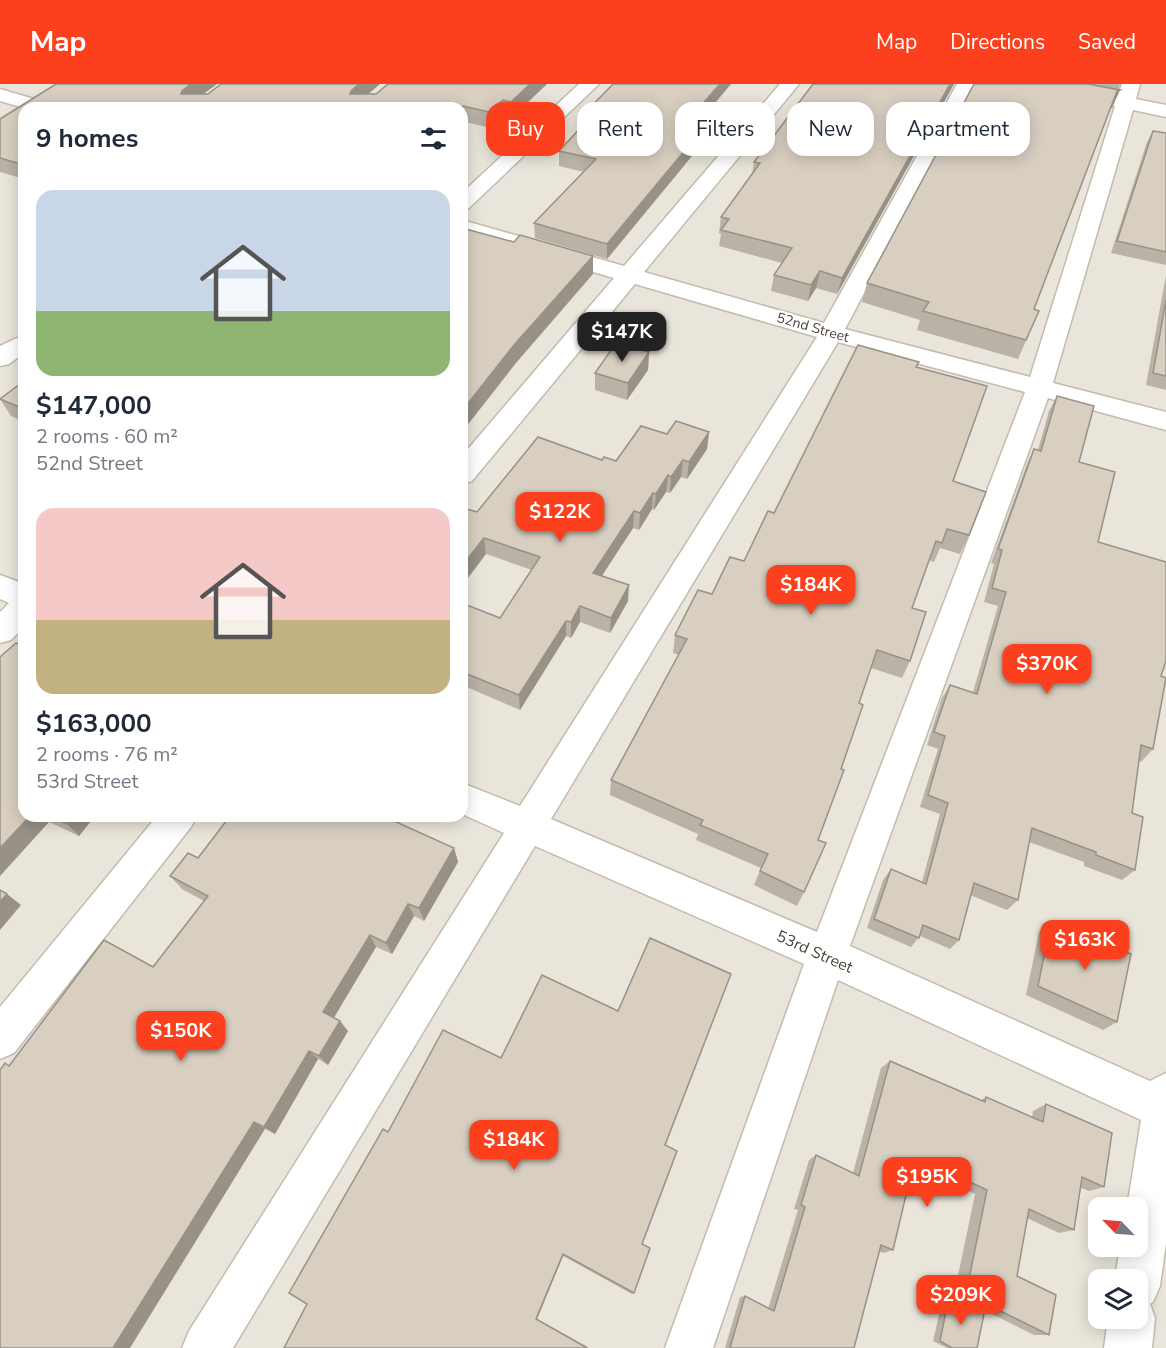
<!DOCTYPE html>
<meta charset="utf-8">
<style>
body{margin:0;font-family:"Nunito Sans",sans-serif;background:#f6f6f7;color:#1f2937;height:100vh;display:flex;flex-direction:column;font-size:22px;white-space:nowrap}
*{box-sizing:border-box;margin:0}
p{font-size:20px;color:#747a83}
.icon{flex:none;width:33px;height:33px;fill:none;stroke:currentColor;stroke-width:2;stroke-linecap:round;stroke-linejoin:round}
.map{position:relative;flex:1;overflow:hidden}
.panel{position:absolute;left:18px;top:18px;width:450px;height:720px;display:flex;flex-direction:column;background:#fff;border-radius:18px;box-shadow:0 3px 15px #0003}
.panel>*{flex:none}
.guide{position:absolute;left:486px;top:18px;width:570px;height:54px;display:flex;gap:12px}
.needle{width:39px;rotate:295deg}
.controls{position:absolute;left:1088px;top:1113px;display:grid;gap:12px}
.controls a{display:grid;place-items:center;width:60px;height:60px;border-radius:12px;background:#fff;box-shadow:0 3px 15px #0003;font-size:30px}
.price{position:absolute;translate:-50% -51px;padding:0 14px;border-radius:12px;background:#fc3f1d;color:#fff;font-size:20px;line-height:39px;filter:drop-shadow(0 2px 3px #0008)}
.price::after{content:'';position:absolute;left:50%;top:36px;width:18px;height:14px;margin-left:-9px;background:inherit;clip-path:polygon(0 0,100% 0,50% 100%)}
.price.selected{background:#222;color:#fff}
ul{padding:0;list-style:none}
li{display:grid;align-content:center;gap:12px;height:318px;padding:0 18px}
li span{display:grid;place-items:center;height:186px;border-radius:18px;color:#555}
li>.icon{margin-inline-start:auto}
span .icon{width:108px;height:108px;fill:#fffc;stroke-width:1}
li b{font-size:26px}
h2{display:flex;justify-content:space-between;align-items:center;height:72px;padding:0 18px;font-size:26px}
.pill{padding:0 21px;border-radius:18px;background:#fff;box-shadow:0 3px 15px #0003;font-size:21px;line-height:54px}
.pill.selected{background:#fc3f1d;color:#fff}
header{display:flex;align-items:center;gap:36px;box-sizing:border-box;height:84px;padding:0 30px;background:#fc3f1d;color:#fff}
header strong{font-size:28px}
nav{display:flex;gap:33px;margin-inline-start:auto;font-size:21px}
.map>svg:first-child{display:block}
.residential{fill:#eae5da;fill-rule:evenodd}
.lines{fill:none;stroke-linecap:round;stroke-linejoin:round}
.minor-casing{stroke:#c2bbae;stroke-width:3}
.minor{fill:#fff;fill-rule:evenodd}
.wall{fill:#bab2a6}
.shaded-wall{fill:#979187}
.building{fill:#d8cfc1;stroke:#979187;stroke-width:1.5}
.labels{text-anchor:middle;stroke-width:4.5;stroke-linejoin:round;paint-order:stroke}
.far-street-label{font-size:14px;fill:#4b4439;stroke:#fff}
.street-label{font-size:16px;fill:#4b4439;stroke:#fff}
</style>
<header>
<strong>Map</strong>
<nav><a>Map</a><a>Directions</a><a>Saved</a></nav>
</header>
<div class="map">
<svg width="1166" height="1264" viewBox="0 0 1166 1264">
<rect width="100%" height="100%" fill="#f6f3ec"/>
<path class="residential" d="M0 0H1166V1264H0ZM24 24H462V732H24ZM1098 1124H1137V1162H1098ZM1098 1196H1137V1234H1098Z"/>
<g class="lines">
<g class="minor-casing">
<g id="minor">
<polygon points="579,0 599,0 469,124 462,126 462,109"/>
<path d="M780 0H799L644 188 824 239 957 0H975L845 245 1030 293 1115 22 1029 4 1027 0H1063L1118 11 1122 0H1140L1136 15 1166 21V33L1133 26 1053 299 1166 328V346L1048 314 850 862 1150 997 1166 989V1159L1160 1202 1153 1218 1150 1220 1155 1234 1152 1264H1104L1108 1234H1137V1196H1115L1120 1162H1137V1124H1127L1141 1036 838 896 713 1264H665L804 880 535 762 233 1264H182L189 1247 504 749 462 730V699L520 722 817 253 635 200 472 397 462 400V372L614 194 462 150V136L624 182ZM838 258 1025 308 817 848 551 735Z"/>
<polygon points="0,5 51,20 54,24 24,24 0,17"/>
<polygon points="17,254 24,256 24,269 9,280 0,282 0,262"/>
<polygon points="0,491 24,500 24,543 11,556 0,559 0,528 9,519 0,515"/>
<polygon points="157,732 197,732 191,743 14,969 0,975 0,923"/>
</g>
</g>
<use href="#minor" class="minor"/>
</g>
<g class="wall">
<polygon points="56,0 217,0 203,10 208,10 221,0 380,0 368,10 376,10 388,0 547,0 512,33 504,31 491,44 465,38 462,40 462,24 24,24 24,95 0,88 0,35"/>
<polygon points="731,0 708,27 716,29 715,44 607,175 535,154 534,139 584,88 559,82 559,67 579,45 579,35"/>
<polygon points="954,0 837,210 816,204 808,217 771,207 774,191 782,179 719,162 721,150 719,149 721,133 752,90 754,78"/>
<polygon points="974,0 1120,0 1112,24 1110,25 1034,225 1039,227 1018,275 917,246 920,236 862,218 867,199"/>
<polygon points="1153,47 1166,49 1166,181 1111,169 1147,58"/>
<polygon points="1166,191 1166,306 1146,301"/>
<polygon points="649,268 648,286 627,316 595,306 595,289"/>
<polygon points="919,278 917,283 969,451 960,470 940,464 934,478 929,476 912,524 910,577 902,594 871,584 859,619 841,685 818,756 804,808 797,822 754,801 761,784 696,756 698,750 610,711 611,696 679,571 673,569 675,551 712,510 744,477 774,429"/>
<polygon points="24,297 24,338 11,332 0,315"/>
<polygon points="1057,312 1079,378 1098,458 1161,592 1153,665 1141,678 1139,677 1132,729 1135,786 1122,796 1084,782 1084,778 1029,758 1018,816 1007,826 970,811 959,856 950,865 920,852 911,863 867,844 883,796 891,785 922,798 940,730 920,723 938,665 927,661 942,614 950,601 973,608 998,522 984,518 994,480 991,479 1027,380 1034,365 1038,366 1049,327"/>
<polygon points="709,348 707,365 687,395 681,393 670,409 666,408 654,426 652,425 639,446 633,444 602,492 628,517 610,549 580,538 571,554 566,552 520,626 462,601 462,519 500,534 532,486 486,470 477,428 602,376 616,377 667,350"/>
<polygon points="24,732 107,732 103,737 95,732 79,752 49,738"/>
<polygon points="454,764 458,778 424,837 414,832 392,870 376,863 334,934 348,947 328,981 318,975 275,1050 265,1045 9,981 153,883 204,817 182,805 170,792 198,774"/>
<polygon points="1051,838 1117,938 1103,946 1026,911 1039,848"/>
<polygon points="890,977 981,1016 986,1013 1032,1033 1033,1027 1046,1020 1104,1103 1089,1107 1081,1104 1074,1146 1059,1149 1027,1134 1017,1192 1049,1251 1034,1251 954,1211 975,1110 917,1082 912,1109 906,1112 893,1166 883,1169 879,1167 854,1264 725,1264 740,1213 745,1212 768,1225 798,1126 794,1125 809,1076 816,1071 853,1089 881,984"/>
<polygon points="388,1048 665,1061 642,1160 634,1209 632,1210 563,1172 537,1235 588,1263 307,1220"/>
<polygon points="949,1212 977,1264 947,1264 933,1257 943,1213"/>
</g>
<g class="shaded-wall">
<polygon points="191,0 217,0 187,22 181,10 182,7"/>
<polygon points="359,0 380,0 354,22 350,10 351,7"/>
<polygon points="530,0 547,0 512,33 511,18"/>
<polygon points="720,0 731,0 697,40 698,25"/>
<polygon points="950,0 954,0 837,210 842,194"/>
<polygon points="1120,6 1112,24 1109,25 1117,7"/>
<polygon points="503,16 504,31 491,44 489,28"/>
<polygon points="136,19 138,24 129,24"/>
<polygon points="463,22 465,38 462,40 462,24"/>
<polygon points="716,29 715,44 607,175 607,160"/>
<polygon points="593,172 593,190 516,279 462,348 462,327 514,261"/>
<polygon points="820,187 816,204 808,217 811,201"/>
<polygon points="649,268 648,286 627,316 628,299"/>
<polygon points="709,348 707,365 687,395 689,378"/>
<polygon points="683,376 681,393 670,409 671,393"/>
<polygon points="668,391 666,408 654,426 656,410"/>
<polygon points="653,409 652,425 639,446 640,429"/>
<polygon points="634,427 633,444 593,505 593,489"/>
<polygon points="484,454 486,470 462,502 462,482"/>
<polygon points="629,501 628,517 610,549 611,534"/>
<polygon points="580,522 580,538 571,554 571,538"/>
<polygon points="566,537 566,552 520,626 519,611"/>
<polygon points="30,732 42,732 49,738 0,792 0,764"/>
<polygon points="73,732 95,732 79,752 67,740"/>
<polygon points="99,732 107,732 103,737"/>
<polygon points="454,764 458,778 424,837 419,824"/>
<polygon points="7,810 21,821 0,846 0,818"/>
<polygon points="408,820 414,832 392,870 386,859"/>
<polygon points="370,851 376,863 331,938 323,928"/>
<polygon points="340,937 348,947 328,981 319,972"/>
<polygon points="309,967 318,975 275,1050 264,1043"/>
<polygon points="254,1038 265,1045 130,1264 113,1264"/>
<polygon points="563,1170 563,1172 537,1235 588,1264 536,1235"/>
</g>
<g class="building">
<polygon points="56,0 191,0 182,7 181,10 208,10 221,0 359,0 351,7 350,10 376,10 388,0 530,0 511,18 503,16 489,28 463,22 461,24 156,24 136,19 129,24 24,24 24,81 0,74 0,35"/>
<polygon points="613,0 720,0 698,25 716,29 607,160 534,139 596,75 559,67 587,37 579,35"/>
<polygon points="813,0 950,0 842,194 820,187 811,201 774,191 792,164 721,146 729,135 721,133 760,79 754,78"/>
<polygon points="974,0 1088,0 1120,6 1117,7 1034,225 1039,227 1026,256 923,227 929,218 867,199"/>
<polygon points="1153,47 1166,49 1166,168 1117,157"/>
<polygon points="462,144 514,158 520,151 593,172 514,261 462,327"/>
<polygon points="1166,216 1166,292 1153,289"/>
<polygon points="616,259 649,268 628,299 595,289"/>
<polygon points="858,261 919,278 916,283 987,302 953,397 986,408 969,451 947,445 942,459 936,457 912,524 926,528 910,577 877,566 859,619 863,621 841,685 844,686 818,756 826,759 804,808 760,787 768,770 700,741 703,736 611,696 687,555 675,551 698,506 712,510 730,473 744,477 768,427 774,429"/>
<polygon points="24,297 24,325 0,315"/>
<polygon points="1057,312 1094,322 1079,378 1115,388 1098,458 1166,478 1166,577 1161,592 1166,594 1153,665 1141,661 1132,729 1143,733 1135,786 1096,771 1096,768 1032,744 1018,816 974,799 959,856 923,841 919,854 874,835 891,785 926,800 948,719 928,711 945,652 934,648 950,601 977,610 1006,508 992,504 1002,466 998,465 1034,365 1041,367"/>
<polygon points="676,337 709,348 689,378 683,376 671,393 668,391 656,410 653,409 640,429 634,427 593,489 629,501 611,534 580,522 571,538 566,537 519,611 462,588 462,519 500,534 540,473 484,454 462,482 462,431 467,425 477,428 538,353 602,376 604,373 616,377 641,342 667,350"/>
<polygon points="16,559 24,562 24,732 30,732 0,764 0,573"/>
<polygon points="49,732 73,732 67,740"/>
<polygon points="230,732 383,732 454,764 419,824 408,820 386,859 370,851 323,928 340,937 319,972 309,967 264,1043 254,1038 113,1264 0,1264 0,986 5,979 9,982 104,856 153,883 208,812 170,792 188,769 198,774"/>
<polygon points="0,806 7,810 0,818"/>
<polygon points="1051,838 1131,870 1117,938 1038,902"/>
<polygon points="650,854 731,890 665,1061 677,1067 642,1160 650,1164 634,1209 563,1170 536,1235 587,1264 284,1264 307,1220 289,1209 383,1045 388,1048 443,946 501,974 542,891 618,927"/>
<polygon points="890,977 985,1018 986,1013 1043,1038 1046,1020 1112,1049 1104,1103 1082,1093 1074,1146 1029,1125 1017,1192 1056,1211 1049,1251 966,1210 987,1106 919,1074 912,1109 907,1107 893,1166 881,1161 854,1264 730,1264 745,1212 774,1227 805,1123 801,1121 816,1071 859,1092"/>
<polygon points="949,1212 984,1230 977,1264 952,1264 940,1257"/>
</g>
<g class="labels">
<g class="far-street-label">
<text transform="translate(813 243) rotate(16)" y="5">52nd Street</text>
</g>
<g class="street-label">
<text transform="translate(815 867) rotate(24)" y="6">53rd Street</text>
</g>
</g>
</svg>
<div class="controls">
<a><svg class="needle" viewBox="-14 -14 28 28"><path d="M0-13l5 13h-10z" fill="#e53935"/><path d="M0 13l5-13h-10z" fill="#747a83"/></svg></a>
<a><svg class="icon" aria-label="layers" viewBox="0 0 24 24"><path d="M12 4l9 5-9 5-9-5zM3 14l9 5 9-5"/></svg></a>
</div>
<b class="price selected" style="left:622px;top:279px">$147K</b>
<b class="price" style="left:560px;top:459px">$122K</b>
<b class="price" style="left:811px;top:532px">$184K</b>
<b class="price" style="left:1047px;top:611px">$370K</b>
<b class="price" style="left:1085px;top:887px">$163K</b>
<b class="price" style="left:181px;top:978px">$150K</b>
<b class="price" style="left:514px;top:1087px">$184K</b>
<b class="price" style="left:927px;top:1124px">$195K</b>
<b class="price" style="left:961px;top:1242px">$209K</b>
<div class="guide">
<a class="pill selected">Buy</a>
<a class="pill">Rent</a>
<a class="pill">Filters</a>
<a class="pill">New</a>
<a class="pill">Apartment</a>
</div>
<section class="panel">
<h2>9 homes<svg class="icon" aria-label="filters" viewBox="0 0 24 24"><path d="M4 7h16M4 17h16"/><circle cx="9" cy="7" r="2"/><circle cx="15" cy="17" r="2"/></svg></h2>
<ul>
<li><span style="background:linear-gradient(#c9d6e8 65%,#8fb573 0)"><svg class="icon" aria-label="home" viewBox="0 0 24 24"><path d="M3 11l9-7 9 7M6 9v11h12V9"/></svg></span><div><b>$147,000</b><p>2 rooms · 60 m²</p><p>52nd Street</p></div></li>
<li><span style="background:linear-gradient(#f6c9c9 60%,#c2b280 0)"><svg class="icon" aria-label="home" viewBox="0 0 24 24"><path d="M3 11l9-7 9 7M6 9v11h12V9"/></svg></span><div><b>$163,000</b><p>2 rooms · 76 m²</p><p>53rd Street</p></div></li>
</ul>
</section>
</div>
